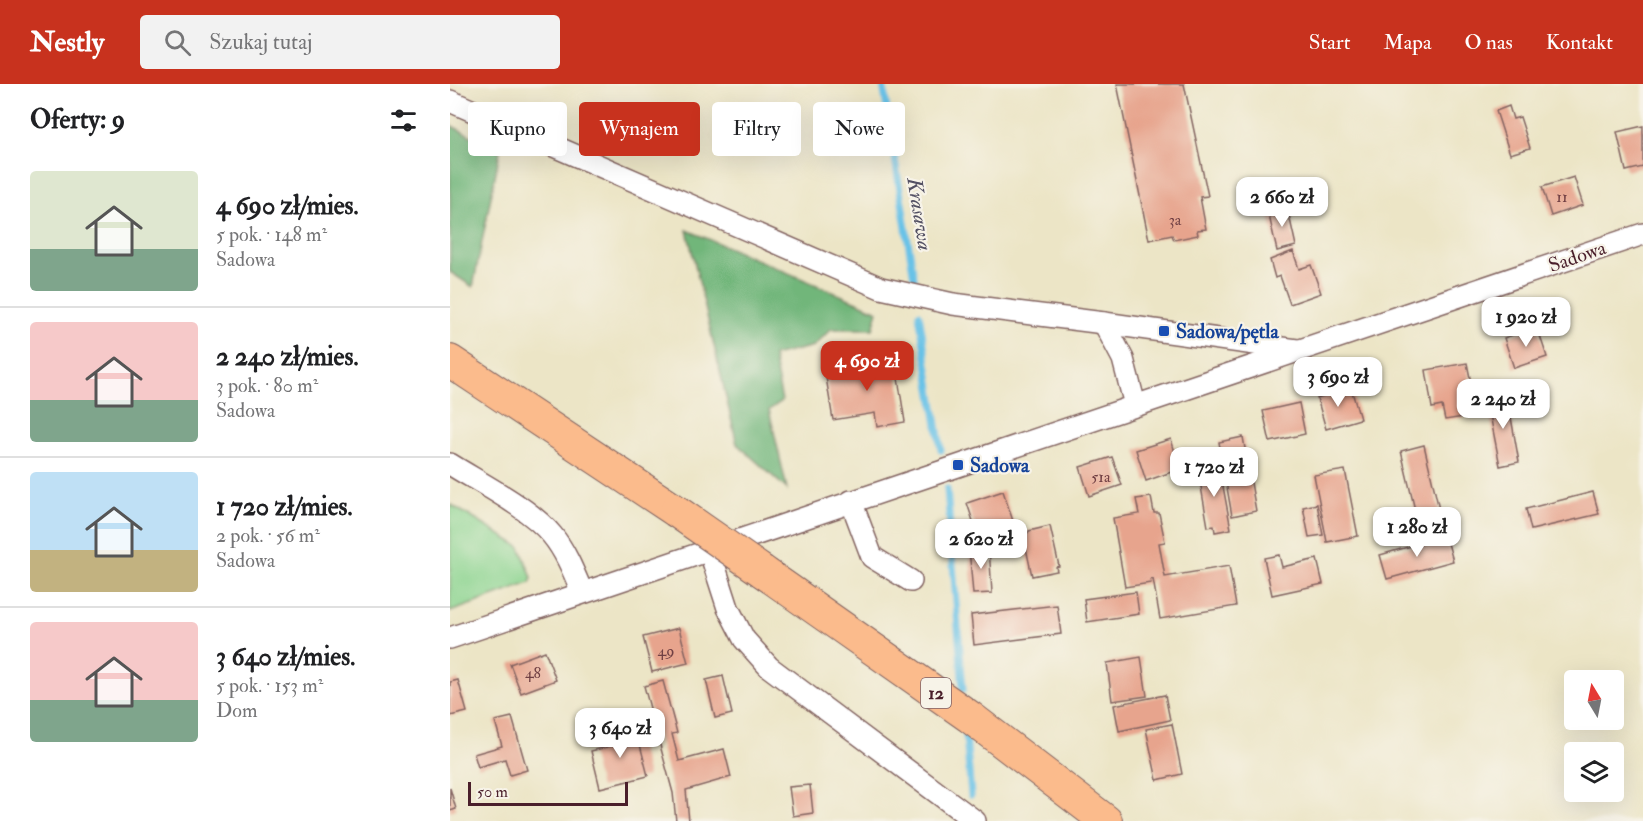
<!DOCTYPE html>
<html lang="pl">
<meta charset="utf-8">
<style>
body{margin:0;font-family:"IM FELL Double Pica",serif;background:#f2f2f2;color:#202124;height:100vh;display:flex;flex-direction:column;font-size:22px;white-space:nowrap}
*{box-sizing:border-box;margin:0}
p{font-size:20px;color:#757577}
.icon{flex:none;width:33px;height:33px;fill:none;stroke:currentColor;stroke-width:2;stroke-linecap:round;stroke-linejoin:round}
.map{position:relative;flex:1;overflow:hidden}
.sheet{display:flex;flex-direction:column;background:#fff;width:450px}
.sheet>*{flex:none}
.hud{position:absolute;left:18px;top:18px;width:570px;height:54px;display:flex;gap:12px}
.needle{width:39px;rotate:350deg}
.tools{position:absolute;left:1114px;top:586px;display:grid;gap:12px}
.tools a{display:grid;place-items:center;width:60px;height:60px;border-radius:6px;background:#fff;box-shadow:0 6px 24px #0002;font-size:30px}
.scale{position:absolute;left:18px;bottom:15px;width:160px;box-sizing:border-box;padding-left:6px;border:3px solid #4a1f2b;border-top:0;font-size:16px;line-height:21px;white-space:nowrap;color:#4a1f2b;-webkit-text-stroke:4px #f7f3e8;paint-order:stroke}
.price{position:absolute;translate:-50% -51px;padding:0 14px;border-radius:12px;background:#fff;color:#222;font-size:20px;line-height:39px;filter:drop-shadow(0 2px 3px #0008)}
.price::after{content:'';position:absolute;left:50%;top:36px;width:18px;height:14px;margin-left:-9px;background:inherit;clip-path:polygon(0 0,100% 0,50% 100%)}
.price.current{background:#c8321e;color:#fff}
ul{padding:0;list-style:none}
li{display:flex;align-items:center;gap:18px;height:150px;padding:0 30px}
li+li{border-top:2px solid #e0e0e0}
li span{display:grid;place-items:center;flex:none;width:168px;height:120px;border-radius:6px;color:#555}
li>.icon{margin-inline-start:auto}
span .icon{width:72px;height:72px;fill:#fffc;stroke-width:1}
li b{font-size:26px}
h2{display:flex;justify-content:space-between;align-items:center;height:72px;padding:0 30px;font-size:26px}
.pill{padding:0 21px;border-radius:6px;background:#fff;box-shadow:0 6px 24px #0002;font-size:21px;line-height:54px}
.pill.current{background:#c8321e;color:#fff}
header{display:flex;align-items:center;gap:36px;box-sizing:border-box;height:84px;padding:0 30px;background:#c8321e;color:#fff}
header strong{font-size:28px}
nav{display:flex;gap:33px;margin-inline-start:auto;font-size:21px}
.search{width:420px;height:54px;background:#f2f2f2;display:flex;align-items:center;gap:15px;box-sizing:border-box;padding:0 21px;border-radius:6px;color:#757577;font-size:22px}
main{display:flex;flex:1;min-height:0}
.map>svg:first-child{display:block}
.green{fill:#8cd490;stroke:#6b7a5e;stroke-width:1.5}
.forest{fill:#71b67a;stroke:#5e6a52;stroke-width:1.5}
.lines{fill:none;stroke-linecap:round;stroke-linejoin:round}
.stream{stroke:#69c2e7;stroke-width:7}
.building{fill:#e7a48d}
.minor-casing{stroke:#836461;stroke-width:24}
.highway-casing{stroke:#836461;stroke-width:34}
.minor{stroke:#fff;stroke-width:21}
.highway{stroke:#fbbb8c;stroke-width:32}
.highway-bridge-casing{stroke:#836461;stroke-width:34;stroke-linecap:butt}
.highway-bridge{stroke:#fbbb8c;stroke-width:32}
.transit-dot{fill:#1a4fb4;stroke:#f7f3e8;stroke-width:2}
.labels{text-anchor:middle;stroke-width:4.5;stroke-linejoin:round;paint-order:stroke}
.number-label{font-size:16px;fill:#714044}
.shield{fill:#f7f3e8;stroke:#7e5f64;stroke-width:1.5}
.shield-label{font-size:18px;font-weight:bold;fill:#4a1f2b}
.street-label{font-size:20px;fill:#4a1f2b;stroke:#f7f3e8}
.transit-label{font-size:20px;font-weight:bold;fill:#164399;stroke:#f7f3e8;text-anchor:start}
.water-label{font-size:21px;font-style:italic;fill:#535063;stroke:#f7f3e8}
</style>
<header>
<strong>Nestly</strong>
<div class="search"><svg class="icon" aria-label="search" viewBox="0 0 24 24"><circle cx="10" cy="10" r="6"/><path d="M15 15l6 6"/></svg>Szukaj tutaj</div>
<nav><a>Start</a><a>Mapa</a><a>O nas</a><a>Kontakt</a></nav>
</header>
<main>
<section class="sheet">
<h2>Oferty: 9<svg class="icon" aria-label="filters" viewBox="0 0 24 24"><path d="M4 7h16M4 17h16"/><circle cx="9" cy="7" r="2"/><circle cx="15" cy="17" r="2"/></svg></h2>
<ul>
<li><span style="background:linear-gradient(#dfe7d0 65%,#7fa58c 0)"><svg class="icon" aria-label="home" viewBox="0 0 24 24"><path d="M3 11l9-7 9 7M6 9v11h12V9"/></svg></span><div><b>4 690 zł/mies.</b><p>5 pok. · 148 m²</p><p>Sadowa</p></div></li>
<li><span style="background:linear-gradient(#f6c9c9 65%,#7fa58c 0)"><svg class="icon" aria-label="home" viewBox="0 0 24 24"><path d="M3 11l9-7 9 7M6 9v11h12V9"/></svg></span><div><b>2 240 zł/mies.</b><p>3 pok. · 80 m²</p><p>Sadowa</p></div></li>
<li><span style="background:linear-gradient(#bfe0f5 65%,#c2b280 0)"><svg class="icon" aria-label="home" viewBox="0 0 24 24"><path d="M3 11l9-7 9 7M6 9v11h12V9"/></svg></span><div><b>1 720 zł/mies.</b><p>2 pok. · 56 m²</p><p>Sadowa</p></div></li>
<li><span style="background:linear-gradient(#f6c9c9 65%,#7fa58c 0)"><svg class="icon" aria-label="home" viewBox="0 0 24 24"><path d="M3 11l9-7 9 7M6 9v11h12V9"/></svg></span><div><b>3 640 zł/mies.</b><p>5 pok. · 153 m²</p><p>Dom</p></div></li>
</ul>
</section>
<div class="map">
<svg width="1193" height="737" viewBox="0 0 1193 737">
<rect width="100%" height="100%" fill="#f7f3e8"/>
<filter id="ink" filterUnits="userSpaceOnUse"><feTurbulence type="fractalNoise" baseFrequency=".0167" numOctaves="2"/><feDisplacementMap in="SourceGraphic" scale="12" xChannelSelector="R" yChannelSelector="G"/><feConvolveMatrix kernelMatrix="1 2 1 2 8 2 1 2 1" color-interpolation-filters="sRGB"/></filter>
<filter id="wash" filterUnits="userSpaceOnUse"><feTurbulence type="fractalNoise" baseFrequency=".008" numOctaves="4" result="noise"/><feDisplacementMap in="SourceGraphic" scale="24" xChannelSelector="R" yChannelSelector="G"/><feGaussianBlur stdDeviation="1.35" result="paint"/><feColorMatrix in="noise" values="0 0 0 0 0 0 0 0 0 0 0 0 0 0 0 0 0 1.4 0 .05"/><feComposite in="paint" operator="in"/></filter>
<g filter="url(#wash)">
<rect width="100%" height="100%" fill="#ece5c6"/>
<polygon class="green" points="0,420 70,463 82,494 80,499 0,528"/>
<g class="forest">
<polygon points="0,41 50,67 23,203 0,188"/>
<polygon points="237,146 428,227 423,245 381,245 364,262 323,272 332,317 319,326 337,405 287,360"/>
</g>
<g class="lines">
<g class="stream">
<polyline points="433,0 464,194"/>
<polyline points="469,230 491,366"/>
<polyline points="497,405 513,605"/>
<polyline points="516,652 521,711"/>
</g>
</g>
<g id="blocks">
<g class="building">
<polygon points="667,0 734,0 758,112 750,113 756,145 747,146 748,151 724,156 722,151 699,156"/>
<polygon points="1059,22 1063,35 1070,33 1080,64 1060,70 1046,27"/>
<polygon points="1193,42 1193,83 1176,87 1167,48"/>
<polygon points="1124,93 1133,121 1101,132 1092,103"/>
<polygon points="837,122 846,162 827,167 818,127"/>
<polygon points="843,167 849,185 861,181 871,209 840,220 830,192 825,194 820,176"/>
<polygon points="1087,243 1097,273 1064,284 1054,254"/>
<polygon points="445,275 455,338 427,343 425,329 383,336 375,287"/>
<polygon points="1017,279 1024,314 1011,317 1014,333 995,336 992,322 982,324 976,286"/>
<polygon points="901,304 910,335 876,345 867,314"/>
<polygon points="1057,311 1069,378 1050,382 1037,315"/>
<polygon points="849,319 855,350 820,358 813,327"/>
<polygon points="793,353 806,427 782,432 769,358"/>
<polygon points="721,355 730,385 696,397 686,366"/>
<polygon points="974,361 991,434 968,439 951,367"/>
<polygon points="662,373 672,401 639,412 630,383"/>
<polygon points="769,381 781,445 765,448 764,442 758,443 748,385"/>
<polygon points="895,386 908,452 877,458 864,391"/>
<polygon points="553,407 564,440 528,452 517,419"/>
<polygon points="1143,408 1149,430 1081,446 1076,425"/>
<polygon points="701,413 704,429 709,429 715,458 709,459 715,493 779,482 786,522 710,535 703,495 700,496 701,499 675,503 663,434 689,430 686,415"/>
<polygon points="867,420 873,451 859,453 853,423"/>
<polygon points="600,442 609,482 606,483 607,487 582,492 576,464 577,450 579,447"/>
<polygon points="996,452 1003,477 937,495 930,471"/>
<polygon points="539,463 542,509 523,510 519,464"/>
<polygon points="829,471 832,483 867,475 873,500 822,511 814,474"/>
<polygon points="686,508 689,530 637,538 634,515"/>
<polygon points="607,521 611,550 524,561 521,531"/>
<polygon points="229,544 238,579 202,588 193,553"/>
<polygon points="95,567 106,596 71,609 60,580"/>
<polygon points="691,573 697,612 662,617 657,579"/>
<polygon points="273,592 282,630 265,634 256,596"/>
<polygon points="8,596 17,628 0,632 0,598"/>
<polygon points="213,597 227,649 222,650 229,677 274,665 281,693 236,706 239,737 226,737 223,709 194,602"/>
<polygon points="715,611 720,636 669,647 664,621"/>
<polygon points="62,633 77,686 60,691 55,675 28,683 24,670 52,662 45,637"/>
<polygon points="722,640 732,690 707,696 696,645"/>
<polygon points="185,641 198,692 150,704 141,667 169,660 165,645"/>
<polygon points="360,701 363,729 343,732 339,703"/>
<polygon points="0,704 6,725 0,727"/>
</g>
</g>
</g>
<g filter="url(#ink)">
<use href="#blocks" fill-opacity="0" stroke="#836461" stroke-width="1.5"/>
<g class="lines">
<g class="minor-casing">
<g id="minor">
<polyline points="0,17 431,204 503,220 654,239 847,266"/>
<polyline points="654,239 673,275 685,321"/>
<path d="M0 380C30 399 80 424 102 451 116 468 124 489 132 508"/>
<polyline points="401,417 422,473 461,497"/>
<polyline points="259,465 278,524 294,555 319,583 525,737"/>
<path d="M0 554C397 417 796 286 1193 150"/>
</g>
</g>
<g class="highway-casing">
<g id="highway">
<polyline points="0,277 226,427"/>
<polyline points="312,487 520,633 656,737"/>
</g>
</g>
<use href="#minor" class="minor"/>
<use href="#highway" class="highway"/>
<g class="highway-bridge-casing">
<polyline id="highway-bridge" points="226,427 312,487"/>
</g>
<use href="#highway-bridge" class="highway-bridge"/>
</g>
</g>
<g class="transit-dot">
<rect x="708" y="241" width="12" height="12" rx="3"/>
<rect x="502" y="375" width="12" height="12" rx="3"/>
</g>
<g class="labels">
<g class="number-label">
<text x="1112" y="118">11</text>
<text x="725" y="141">3a</text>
<text x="651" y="398">51a</text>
<text x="216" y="572">49</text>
<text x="83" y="594">48</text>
</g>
<rect class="shield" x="471" y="594" width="30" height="30" rx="4.5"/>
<g class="shield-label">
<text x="486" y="615">12</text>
</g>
<g class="street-label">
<text transform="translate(1127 172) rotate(-19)" y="7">Sadowa</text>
</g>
<g class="transit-label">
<text x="726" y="254">Sadowa/pętla</text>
<text x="520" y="388">Sadowa</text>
</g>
<g class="water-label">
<text transform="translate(470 130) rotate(81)" y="7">Krasawa</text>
</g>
</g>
</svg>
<div class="tools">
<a><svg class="needle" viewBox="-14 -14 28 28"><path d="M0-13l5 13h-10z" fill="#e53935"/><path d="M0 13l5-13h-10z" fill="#757577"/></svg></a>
<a><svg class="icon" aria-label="layers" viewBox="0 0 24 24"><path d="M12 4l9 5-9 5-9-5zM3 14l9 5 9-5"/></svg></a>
</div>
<div class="scale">50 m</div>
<b class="price" style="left:832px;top:144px">2 660 zł</b>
<b class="price" style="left:1076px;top:264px">1 920 zł</b>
<b class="price current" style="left:417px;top:308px">4 690 zł</b>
<b class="price" style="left:888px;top:324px">3 690 zł</b>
<b class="price" style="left:1053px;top:346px">2 240 zł</b>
<b class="price" style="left:764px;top:414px">1 720 zł</b>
<b class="price" style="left:967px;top:474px">1 280 zł</b>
<b class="price" style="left:531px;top:486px">2 620 zł</b>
<b class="price" style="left:170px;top:675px">3 640 zł</b>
<div class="hud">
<a class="pill">Kupno</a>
<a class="pill current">Wynajem</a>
<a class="pill">Filtry</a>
<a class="pill">Nowe</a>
</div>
</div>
</main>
